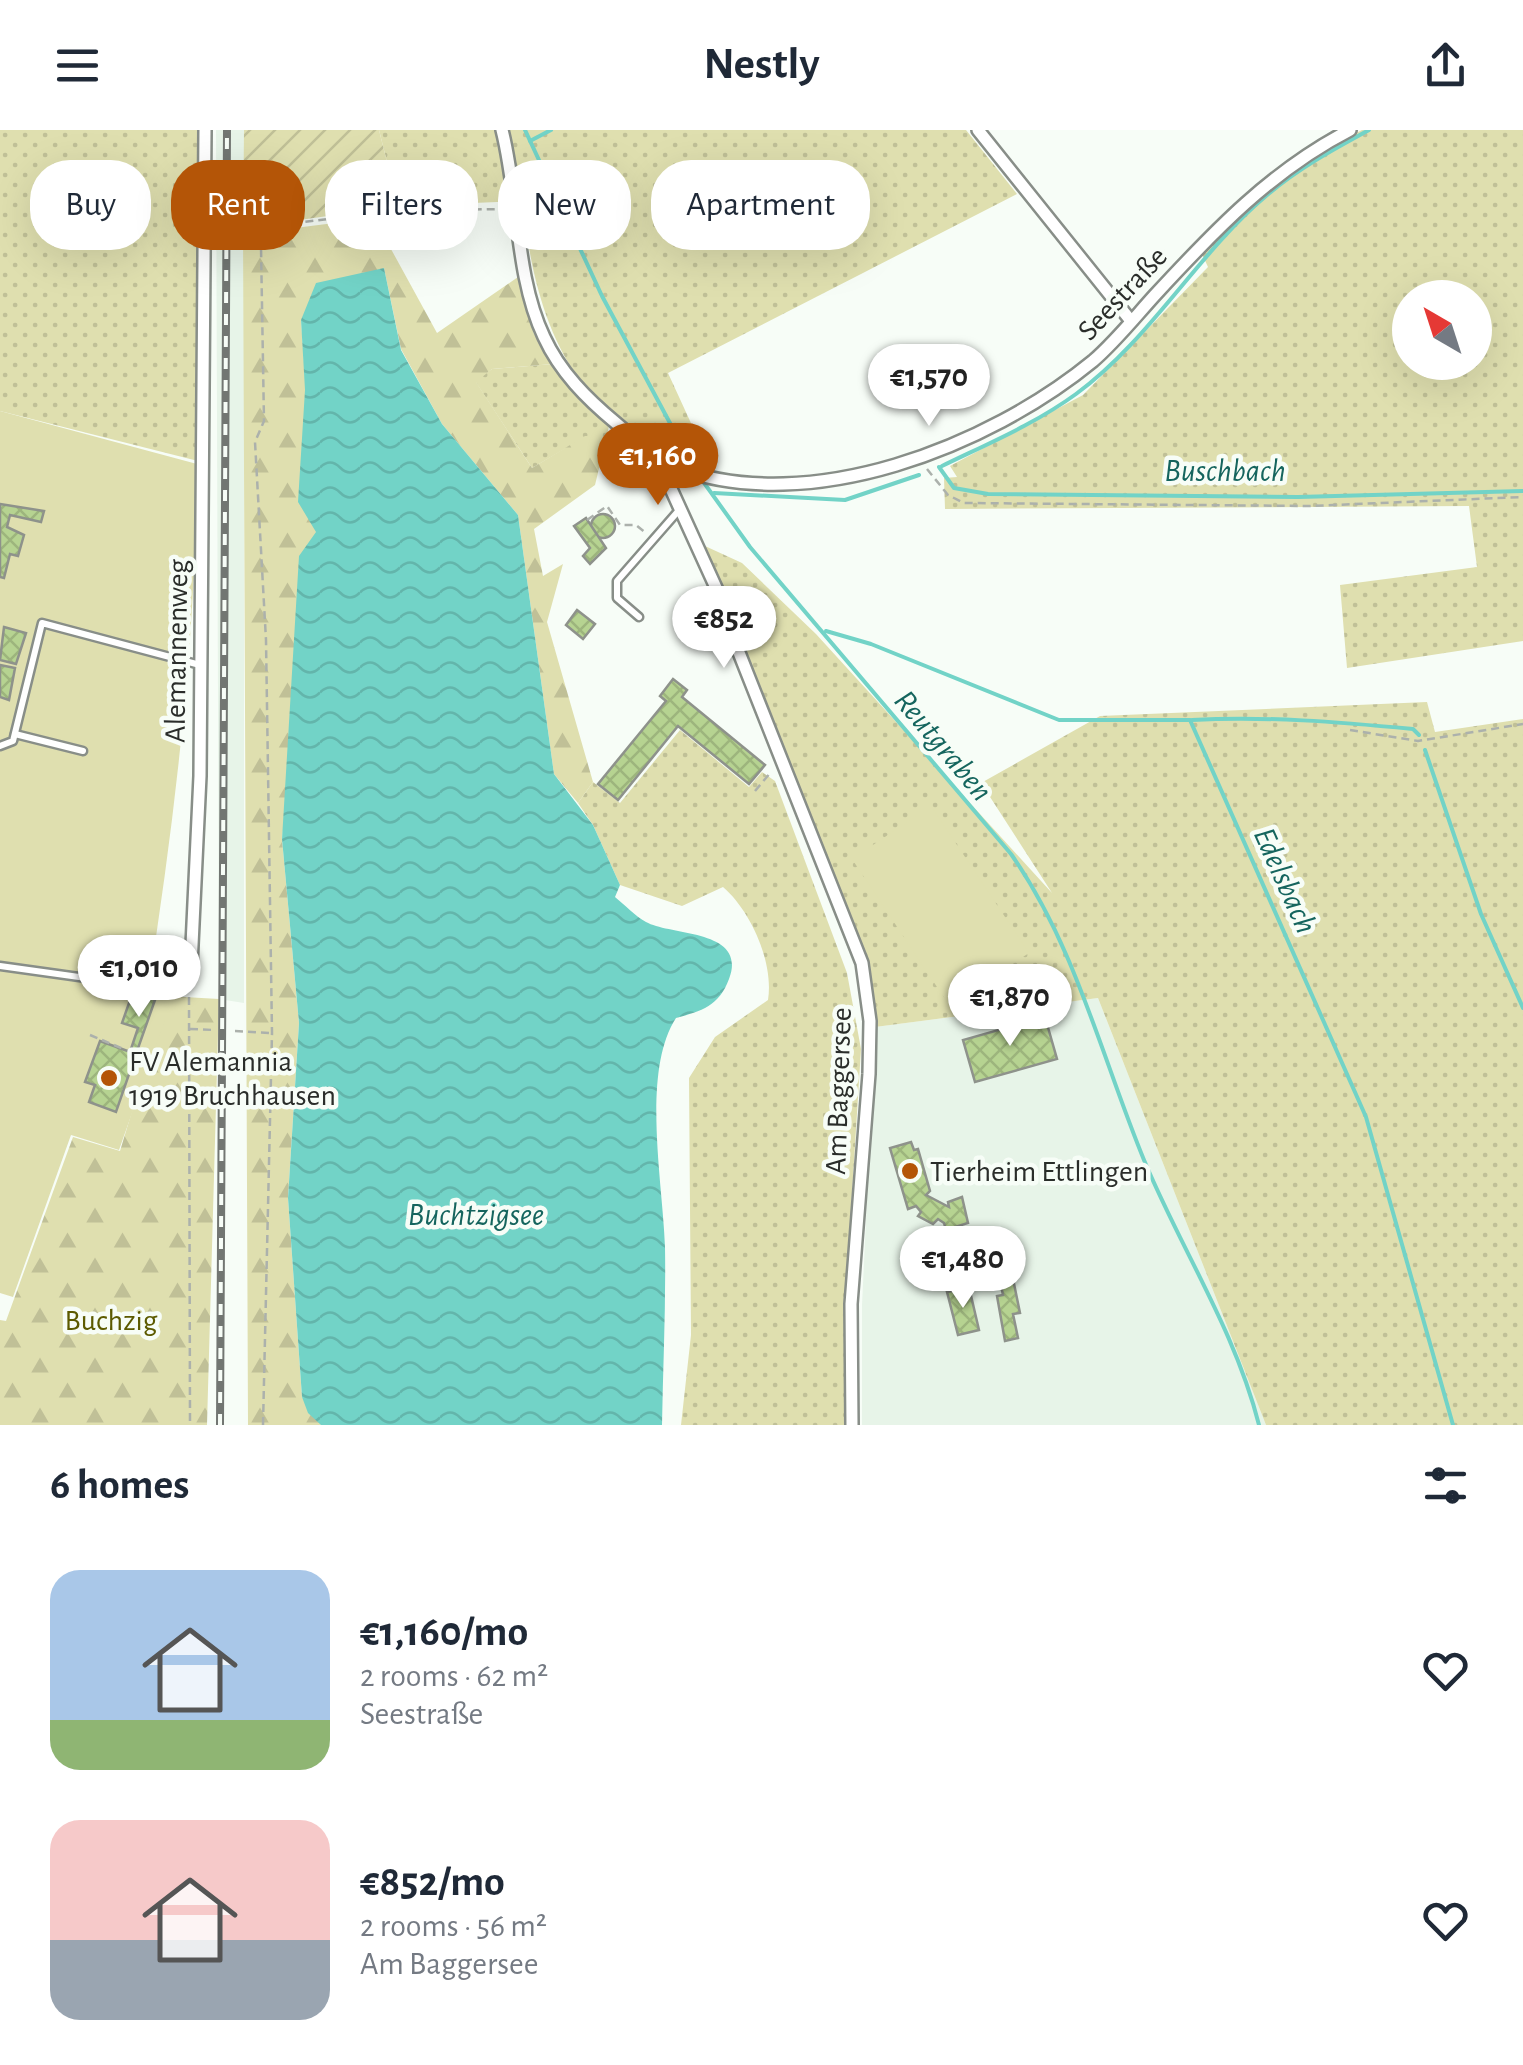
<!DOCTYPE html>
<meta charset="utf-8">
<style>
body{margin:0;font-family:"Alegreya Sans",sans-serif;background:#f6f6f7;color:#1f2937;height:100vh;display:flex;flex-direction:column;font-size:38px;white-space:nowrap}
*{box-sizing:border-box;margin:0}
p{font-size:32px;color:#747a83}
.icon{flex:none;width:55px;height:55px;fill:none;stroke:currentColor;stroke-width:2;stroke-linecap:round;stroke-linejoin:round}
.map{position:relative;height:1295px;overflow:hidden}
.side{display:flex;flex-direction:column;background:#fff;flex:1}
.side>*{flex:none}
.top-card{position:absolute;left:30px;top:30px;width:1000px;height:90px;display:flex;gap:20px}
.needle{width:65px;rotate:321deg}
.tools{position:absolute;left:1392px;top:150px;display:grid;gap:20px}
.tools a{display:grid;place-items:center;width:100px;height:100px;border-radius:50%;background:#fff;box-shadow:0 10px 40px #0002;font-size:50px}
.price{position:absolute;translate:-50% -85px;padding:0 22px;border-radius:35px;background:#fff;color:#222;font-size:32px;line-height:65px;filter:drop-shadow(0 2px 5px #0008)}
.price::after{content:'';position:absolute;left:50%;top:60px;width:30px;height:22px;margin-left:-15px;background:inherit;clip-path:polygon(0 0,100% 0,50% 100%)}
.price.selected{background:#b45507;color:#fff}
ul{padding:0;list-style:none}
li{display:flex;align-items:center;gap:30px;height:250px;padding:0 50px}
li span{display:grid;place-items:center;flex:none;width:280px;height:200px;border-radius:30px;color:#555}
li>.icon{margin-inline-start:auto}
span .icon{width:120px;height:120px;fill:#fffc;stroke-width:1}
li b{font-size:42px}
h2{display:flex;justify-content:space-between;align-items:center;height:120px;padding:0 50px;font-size:42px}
.chip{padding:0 35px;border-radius:40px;background:#fff;box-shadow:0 10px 40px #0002;font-size:35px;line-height:90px}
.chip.selected{background:#b45507;color:#fff}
header{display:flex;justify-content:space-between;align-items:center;height:130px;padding:0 50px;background:#fff;font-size:45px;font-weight:600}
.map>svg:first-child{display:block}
.built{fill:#e7f4e8}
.grass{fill:url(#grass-dots);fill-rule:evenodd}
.forest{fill:url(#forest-firs)}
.garden{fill:url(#garden-furrows)}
.pitch{fill:#dfdfaf}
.water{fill:url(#water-waves)}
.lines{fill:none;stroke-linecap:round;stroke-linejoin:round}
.stream{stroke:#72d3c7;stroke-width:4}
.building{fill:url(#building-cross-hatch);stroke:#8e928b;stroke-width:2.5}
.lane-casing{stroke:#888e88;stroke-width:11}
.street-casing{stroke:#888e88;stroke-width:16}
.path{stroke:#acb1ac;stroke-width:2.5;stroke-dasharray:8 5;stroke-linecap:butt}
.lane{stroke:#fff;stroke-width:6}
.street{stroke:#fff;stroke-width:11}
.rail-casing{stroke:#727672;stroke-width:8}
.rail{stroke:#f7fdf7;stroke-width:4;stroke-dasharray:11;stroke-linecap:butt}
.poi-dot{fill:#b45507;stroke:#f7fdf7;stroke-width:4}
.labels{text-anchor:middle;stroke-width:9;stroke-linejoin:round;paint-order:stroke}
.street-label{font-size:30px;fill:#2a2d2a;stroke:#f7fdf7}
.poi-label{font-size:30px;fill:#2a2d2a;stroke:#f7fdf7;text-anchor:start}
.park-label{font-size:30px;fill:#5c5a00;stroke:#f7fdf7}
.water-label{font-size:32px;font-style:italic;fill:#15655e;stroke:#f7fdf7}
</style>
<header><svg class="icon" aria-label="menu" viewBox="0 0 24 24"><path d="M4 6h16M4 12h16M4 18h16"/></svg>Nestly<svg class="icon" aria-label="share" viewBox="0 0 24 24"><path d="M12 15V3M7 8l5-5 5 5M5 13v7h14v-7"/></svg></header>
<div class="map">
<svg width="1523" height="1295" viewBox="0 0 1523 1295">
<defs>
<pattern id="grass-dots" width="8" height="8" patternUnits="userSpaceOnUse" patternTransform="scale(2.5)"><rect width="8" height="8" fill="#dfdfaf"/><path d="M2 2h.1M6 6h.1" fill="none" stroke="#c0c097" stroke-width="1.8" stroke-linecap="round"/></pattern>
<pattern id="forest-firs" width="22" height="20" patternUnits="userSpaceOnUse" patternTransform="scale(2.5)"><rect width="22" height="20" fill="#dfdfaf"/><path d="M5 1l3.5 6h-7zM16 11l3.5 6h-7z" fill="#c0c097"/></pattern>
<pattern id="garden-furrows" width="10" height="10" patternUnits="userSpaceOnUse" patternTransform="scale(2.5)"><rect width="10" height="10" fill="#dfdfaf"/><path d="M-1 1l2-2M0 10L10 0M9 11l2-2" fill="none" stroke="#c0c097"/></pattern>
<pattern id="water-waves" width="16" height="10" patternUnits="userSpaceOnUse" patternTransform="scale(2.5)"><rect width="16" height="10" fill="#72d3c7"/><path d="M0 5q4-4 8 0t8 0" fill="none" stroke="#63b5ab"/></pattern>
<pattern id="building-cross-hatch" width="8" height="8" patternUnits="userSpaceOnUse" patternTransform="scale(2.5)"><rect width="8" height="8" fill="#b6d391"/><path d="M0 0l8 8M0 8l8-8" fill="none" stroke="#9db57d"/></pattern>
</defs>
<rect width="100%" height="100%" fill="#f7fdf7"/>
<g class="built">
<polygon points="216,0 244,0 244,873 219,869"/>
<polygon points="1098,868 1266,1295 862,1295 862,1175 875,897"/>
</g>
<g class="grass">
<polygon points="0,0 206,0 198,331 0,281"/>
<path d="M379 0H966L1017 64 668 243 707 328C575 302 534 191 523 71L398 76Z"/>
<path d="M1362 0H1523V511L1347 538 1340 455 1477 437 1469 376 945 379 944 348 957 347 950 336 1083 265 1208 137 1201 122C1247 73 1301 30 1362 0ZM1410 168H1475V232H1410Z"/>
<polygon points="553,234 609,295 607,306 585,307 532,338 475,251 492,239"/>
<polygon points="705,416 742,433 816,504 1052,763 981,653 1100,586 1427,572 1435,602 1523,589 1523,1295 1266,1295 1098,868 875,897 868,837"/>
<path d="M680 600 749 657 762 642 775 651 847 843 861 919 845 1176 847 1295H681L691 1205 689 948 715 907 768 870C774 833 751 781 723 757L682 776 620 755 593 695 578 673 593 652 620 673Z"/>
</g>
<g class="forest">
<polygon points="374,88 437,203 518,147 534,204 553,234 492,239 476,252 532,338 585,306 607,306 595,355 534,399 543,446 563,434 547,492 593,652 578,673 554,644 518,385 442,294 401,219 384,138 301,190 316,402 282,709 299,893 288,1068 302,1267 321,1295 248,1295 243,98 266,95 261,113 279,100"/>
<polygon points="167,866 219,869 207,1295 0,1295 0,1190 6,1191 73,1007 120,1021"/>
</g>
<polygon class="garden" points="244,0 379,0 398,76 243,98"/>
<g class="pitch">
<path d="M0 281 197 334C196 511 175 686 148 860L174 864 119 1020 71 1005 13 1167 0 1163Z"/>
<polygon points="931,676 1029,823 949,875 852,729"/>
</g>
<path class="water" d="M384 138 401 220 442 294 518 385 554 644 593 695 620 755 615 767C625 775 635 786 646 792 671 806 748 799 729 849 719 876 702 881 676 888 641 942 663 1053 665 1117 666 1176 663 1236 662 1295H321L308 1283 302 1267 288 1068 299 893 282 709 299 426 316 402 298 372 305 260 301 190 316 153Z"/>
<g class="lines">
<g class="stream">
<polyline points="525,0 602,166 694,338"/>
<polyline points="530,11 551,0"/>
<path d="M942 336C987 314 1035 294 1076 264 1149 211 1199 122 1266 66 1297 39 1334 19 1369 0"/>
<polyline points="939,337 954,358 988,364 1298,367 1523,361"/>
<path d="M702 350 750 417 1011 724C1075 815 1102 928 1144 1030 1181 1119 1235 1200 1259 1295"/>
<polyline points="714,363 845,370 919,345"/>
<polyline points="826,501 871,514 1059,590 1190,590 1366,987 1453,1295"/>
<path d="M1192 590C1266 586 1339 592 1413 599L1419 605"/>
<polyline points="1425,620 1481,784 1523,878"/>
</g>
</g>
<g class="building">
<polygon points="0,374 44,381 41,392 10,385 7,397 24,405 18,426 10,424 4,448 0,447"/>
<circle cx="603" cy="396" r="12"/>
<polygon points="586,388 606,418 590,434 583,426 590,418 574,396"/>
<polygon points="577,480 595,494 583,509 566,495"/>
<polygon points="4,497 26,503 16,534 0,530"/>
<polygon points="0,535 15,538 9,570 0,567"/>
<polygon points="673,549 687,560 682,567 765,635 749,654 678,596 618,670 598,654 666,571 660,566"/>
<polygon points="145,866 155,870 136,924 130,922 138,898 122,893 129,873 141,877"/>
<polygon points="1045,887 1057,929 975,952 963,910"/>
<polygon points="100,911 136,924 116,982 89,972 95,955 85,952"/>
<polygon points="911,1012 914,1020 918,1019 930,1061 926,1065 949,1077 948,1072 962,1067 968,1093 946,1100 944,1093 938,1089 933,1094 918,1086 921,1082 916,1076 908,1079 890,1018"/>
<polygon points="1011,1139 1020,1183 1013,1184 1018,1208 1005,1211 997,1166 1003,1165 998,1142"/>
<polygon points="969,1157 979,1200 958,1205 947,1162"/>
</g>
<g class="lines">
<g class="lane-casing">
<g id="lane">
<polyline points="639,487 617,468 617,451 680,379"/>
<polyline points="15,604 83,621"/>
<polyline points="0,616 13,611 42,493 200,535"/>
<polyline points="0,836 165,859 182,856"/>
</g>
</g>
<g class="street-casing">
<g id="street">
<path d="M502 0C519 67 515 146 544 207 560 242 587 269 616 293 635 309 654 329 677 338 810 387 988 317 1093 231 1115 212 1135 187 1155 165 1214 101 1272 40 1350 0"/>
<polyline points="978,0 1131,191"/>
<polyline points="674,337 667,350 733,495 738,520 862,833 870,891 869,944 851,1174 852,1295"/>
<polyline points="182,856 191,836 200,646 205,0"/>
</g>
</g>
<g class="path">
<polyline points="927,339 948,365 964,373 1309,376 1523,367"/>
<polyline points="587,390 607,376 620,395 636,395 647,404"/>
<polyline points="1350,600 1418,611 1523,594"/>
<polyline points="755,661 771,642"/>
<polyline points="189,867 190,1295"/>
<polyline points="190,899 214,900"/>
<polyline points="235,901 271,903"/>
<polyline points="90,905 126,920"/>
<polyline points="263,1295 272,903 266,510 255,312 264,291 261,117 280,95 392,81 502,79"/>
</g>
<use href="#lane" class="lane"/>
<use href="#street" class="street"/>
<g class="rail-casing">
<polyline id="rail" points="220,1295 227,0"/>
</g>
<use href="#rail" class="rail"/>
</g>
<g class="poi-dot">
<circle cx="109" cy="948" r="10"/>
<circle cx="910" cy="1041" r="10"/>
</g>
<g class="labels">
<g class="street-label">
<text transform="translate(1122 163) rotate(-47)" y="10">Seestraße</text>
<text transform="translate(176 521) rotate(-89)" y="10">Alemannenweg</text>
<text transform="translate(838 961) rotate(-88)" y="10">Am Baggersee</text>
</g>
<g class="poi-label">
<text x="129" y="941">FV Alemannia<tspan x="129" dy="34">1919 Bruchhausen</tspan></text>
<text x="930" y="1051">Tierheim Ettlingen</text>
</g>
<g class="park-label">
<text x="111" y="1200">Buchzig</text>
</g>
<g class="water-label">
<text x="1225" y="351">Buschbach</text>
<text transform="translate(944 615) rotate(50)" y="11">Reutgraben</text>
<text transform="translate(1286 750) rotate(66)" y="11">Edelsbach</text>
<text x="476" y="1095">Buchtzigsee</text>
</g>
</g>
</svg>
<div class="tools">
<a><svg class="needle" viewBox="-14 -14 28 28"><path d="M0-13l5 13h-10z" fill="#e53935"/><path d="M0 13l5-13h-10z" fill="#747a83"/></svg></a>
</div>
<b class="price" style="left:929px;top:299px">€1,570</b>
<b class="price selected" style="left:658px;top:378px">€1,160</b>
<b class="price" style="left:724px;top:541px">€852</b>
<b class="price" style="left:139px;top:890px">€1,010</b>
<b class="price" style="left:1010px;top:919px">€1,870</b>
<b class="price" style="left:963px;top:1181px">€1,480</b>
<div class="top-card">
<a class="chip">Buy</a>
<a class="chip selected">Rent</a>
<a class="chip">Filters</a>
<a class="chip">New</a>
<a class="chip">Apartment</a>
</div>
</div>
<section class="side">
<h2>6 homes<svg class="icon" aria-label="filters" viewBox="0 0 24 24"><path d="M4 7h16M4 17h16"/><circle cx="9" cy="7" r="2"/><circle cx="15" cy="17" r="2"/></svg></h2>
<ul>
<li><span style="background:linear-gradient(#a9c7e8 75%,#8fb573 0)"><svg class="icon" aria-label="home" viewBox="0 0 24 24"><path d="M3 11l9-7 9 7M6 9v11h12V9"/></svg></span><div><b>€1,160/mo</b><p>2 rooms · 62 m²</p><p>Seestraße</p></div><svg class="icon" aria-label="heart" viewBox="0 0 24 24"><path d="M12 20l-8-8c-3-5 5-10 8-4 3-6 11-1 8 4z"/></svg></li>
<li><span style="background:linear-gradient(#f6c9c9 60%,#9aa5b1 0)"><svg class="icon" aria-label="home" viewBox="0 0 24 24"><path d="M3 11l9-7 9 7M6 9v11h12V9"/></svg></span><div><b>€852/mo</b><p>2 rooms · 56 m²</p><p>Am Baggersee</p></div><svg class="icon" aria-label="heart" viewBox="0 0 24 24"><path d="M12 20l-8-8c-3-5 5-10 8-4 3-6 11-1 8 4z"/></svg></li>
</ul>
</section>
